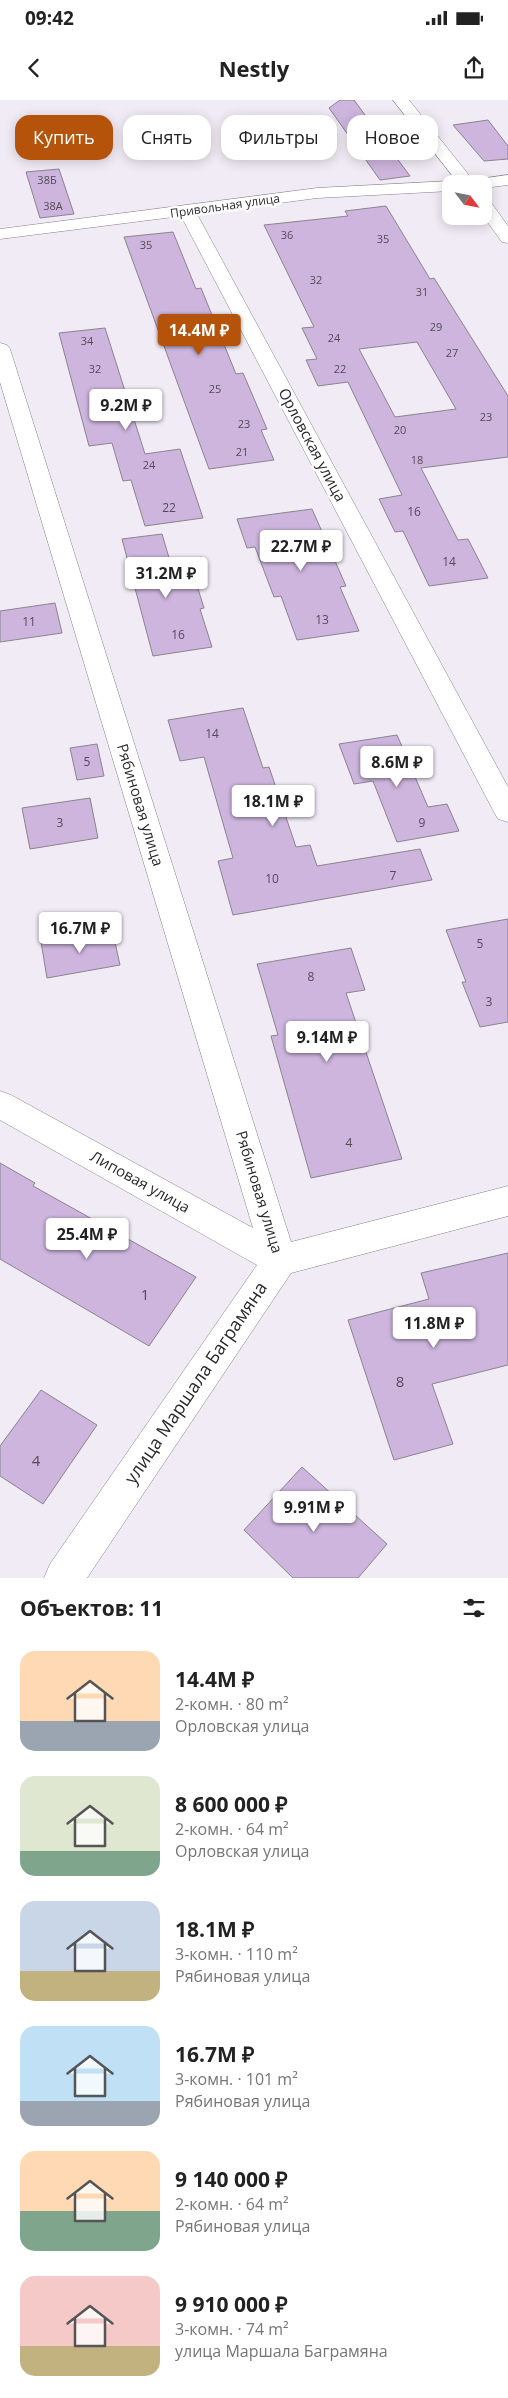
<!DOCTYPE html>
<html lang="ru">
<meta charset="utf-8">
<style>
body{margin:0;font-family:"Open Sans",sans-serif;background:#f2f2f2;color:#222;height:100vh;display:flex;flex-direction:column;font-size:19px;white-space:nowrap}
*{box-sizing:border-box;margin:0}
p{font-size:16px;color:#767676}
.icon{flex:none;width:28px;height:28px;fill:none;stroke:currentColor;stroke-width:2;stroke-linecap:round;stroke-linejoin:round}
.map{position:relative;height:1478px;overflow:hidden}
.panel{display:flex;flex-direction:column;background:#fff;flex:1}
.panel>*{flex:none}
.banner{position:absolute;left:15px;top:15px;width:479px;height:45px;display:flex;gap:10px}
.needle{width:32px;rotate:122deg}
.fabs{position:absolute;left:442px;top:75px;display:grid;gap:10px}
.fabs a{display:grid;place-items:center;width:50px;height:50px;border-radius:10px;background:#fff;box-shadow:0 2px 12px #0003;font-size:25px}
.price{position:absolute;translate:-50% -42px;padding:0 11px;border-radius:5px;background:#fff;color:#222;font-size:16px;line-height:32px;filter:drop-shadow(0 1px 2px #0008)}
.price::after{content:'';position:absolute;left:50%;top:30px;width:15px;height:11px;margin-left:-8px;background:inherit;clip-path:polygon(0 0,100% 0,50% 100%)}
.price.selected{background:#b45309;color:#fff}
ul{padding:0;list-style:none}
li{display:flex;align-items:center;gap:15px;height:125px;padding:0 20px}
li span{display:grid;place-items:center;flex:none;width:140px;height:100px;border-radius:15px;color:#555}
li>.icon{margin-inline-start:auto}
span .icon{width:60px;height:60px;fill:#fffc;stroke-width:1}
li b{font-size:21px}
h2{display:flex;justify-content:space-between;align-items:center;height:60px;padding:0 20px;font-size:21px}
.pill{padding:0 18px;border-radius:15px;background:#fff;box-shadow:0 2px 12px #0003;font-size:18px;line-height:45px}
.pill.selected{background:#b45309;color:#fff}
.status{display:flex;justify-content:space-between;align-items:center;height:35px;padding:0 25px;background:#fff;direction:ltr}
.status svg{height:14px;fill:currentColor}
header{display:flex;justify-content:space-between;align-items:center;height:65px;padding:0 20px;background:#fff;font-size:22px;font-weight:700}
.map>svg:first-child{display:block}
.building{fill:#cdb5de;stroke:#8a848f;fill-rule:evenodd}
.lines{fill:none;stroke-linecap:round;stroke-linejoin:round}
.minor-casing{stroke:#86808b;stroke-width:1}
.secondary-casing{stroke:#86808b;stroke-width:1}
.minor{fill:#fff;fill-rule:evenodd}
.secondary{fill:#fff;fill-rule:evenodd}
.labels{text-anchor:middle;stroke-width:5;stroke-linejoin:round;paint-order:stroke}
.far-number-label{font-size:11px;fill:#544b58}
.far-street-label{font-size:12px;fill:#2b282c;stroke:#fff}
.number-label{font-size:12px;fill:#544b58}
.street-label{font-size:15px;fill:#2b282c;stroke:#fff}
.near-number-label{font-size:15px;fill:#544b58}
.near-street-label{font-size:18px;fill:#2b282c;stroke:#fff}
</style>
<div class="status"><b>09:42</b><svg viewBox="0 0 49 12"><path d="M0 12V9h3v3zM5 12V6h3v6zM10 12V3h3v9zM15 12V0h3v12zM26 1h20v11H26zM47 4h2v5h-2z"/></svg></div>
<header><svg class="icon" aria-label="back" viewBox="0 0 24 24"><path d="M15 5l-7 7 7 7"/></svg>Nestly<svg class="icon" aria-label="share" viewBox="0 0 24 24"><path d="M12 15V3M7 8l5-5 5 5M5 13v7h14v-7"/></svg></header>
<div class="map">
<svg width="508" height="1478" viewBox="0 0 508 1478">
<rect width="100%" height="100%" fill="#f1ebf6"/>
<g class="building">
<polygon points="340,0 354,0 410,76 380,80 329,8"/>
<polygon points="488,20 508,46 508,59 484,61 453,25"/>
<polygon points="59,69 74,114 40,118 26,72"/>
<path d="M386 106 430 179 434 178 508 296V357L421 368 458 440 468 439 488 478 429 486 403 431 395 432 379 399 402 395 348 282 318 286 306 260 317 259 302 228 314 227 264 125 348 116 345 111ZM417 242 456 309 395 317 359 249Z"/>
<polygon points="173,132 196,189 201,188 236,274 243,273 267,329 261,330 274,360 209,369 124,137"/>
<polygon points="105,228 145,354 180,349 203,418 145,426 131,380 123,381 112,343 89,346 59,233"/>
<polygon points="312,409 346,486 340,487 359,531 297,540 281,496 274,497 255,447 247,448 237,419"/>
<polygon points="162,434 175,478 194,476 204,508 200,509 212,547 153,556 122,439"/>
<polygon points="55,503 62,533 0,542 0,511"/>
<polygon points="243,608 263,668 269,667 296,747 310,745 317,766 420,749 432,780 233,815 218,761 233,758 204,657 180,661 168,620"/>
<polygon points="397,635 428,707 447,704 459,731 397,742 373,681 354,684 339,644"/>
<polygon points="97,644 104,676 77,680 70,648"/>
<polygon points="90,698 98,738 30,749 22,708"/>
<polygon points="508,819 508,922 480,927 462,882 466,882 446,830"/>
<polygon points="112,829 120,865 47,878 41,842"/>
<polygon points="351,848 365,890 346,893 402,1059 311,1078 271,936 278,935 257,864"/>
<polygon points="0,1063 35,1083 33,1086 196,1177 149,1246 0,1159"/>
<polygon points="508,1153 508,1265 432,1284 453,1344 394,1360 348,1220 429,1199 421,1173"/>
<polygon points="41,1290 97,1325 43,1404 0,1376 0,1346"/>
<polygon points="302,1367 387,1444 358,1478 293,1478 244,1430"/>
</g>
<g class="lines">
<g class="minor-casing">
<g id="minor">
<polygon points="508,75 508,85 484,88 484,84 471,84 473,80"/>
<polygon points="451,81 458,84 451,84 451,91 317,98 197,114 508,687 508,722 498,719 494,712 181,116 0,139 0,129 317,88"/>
<polygon points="0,243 7,245 10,249 291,1142 508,1086 508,1116 291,1173 87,1478 44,1478 50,1464 257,1165 0,1020 0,991 11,995 253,1128 0,282"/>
</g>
</g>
<g class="secondary-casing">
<g id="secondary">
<polygon points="393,0 409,0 476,84 459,84"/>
<polygon points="484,100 490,101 508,126 508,143 502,142 483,116"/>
</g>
</g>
<use href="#minor" class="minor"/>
<use href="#secondary" class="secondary"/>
</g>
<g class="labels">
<g class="far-number-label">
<text x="47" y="84">38Б</text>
<text x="53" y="110">38А</text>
<text x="287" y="139">36</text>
<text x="383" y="143">35</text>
<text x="146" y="149">35</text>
<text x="316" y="184">32</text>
<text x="422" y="196">31</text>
<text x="436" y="231">29</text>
<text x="334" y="242">24</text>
<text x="87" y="245">34</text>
<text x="452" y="257">27</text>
<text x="95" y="273">32</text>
<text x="340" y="273">22</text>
<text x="215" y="293">25</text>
<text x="486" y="321">23</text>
<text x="244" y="328">23</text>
<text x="400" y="334">20</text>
<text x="242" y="356">21</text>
<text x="417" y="364">18</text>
<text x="149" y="369">24</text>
</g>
<g class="far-street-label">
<text transform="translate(225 106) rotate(-8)" y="4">Привольная улица</text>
</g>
<g class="number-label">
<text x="169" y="412">22</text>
<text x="414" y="416">16</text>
<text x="449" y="466">14</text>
<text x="322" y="524">13</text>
<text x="29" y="526">11</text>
<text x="178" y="539">16</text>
<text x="212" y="638">14</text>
<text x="87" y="666">5</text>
<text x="60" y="727">3</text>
<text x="422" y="727">9</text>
<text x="393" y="780">7</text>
<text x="272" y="783">10</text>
<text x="480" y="848">5</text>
<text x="311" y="881">8</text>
<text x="489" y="906">3</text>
<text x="349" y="1047">4</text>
</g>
<g class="street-label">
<text transform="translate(312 345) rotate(62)" y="5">Орловская улица</text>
<text transform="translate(140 705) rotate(73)" y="5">Рябиновая улица</text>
<text transform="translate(140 1082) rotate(29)" y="5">Липовая улица</text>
<text transform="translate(259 1092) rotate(73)" y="5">Рябиновая улица</text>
</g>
<g class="near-number-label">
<text x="145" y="1200">1</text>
<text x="400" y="1287">8</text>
<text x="36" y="1366">4</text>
</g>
<g class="near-street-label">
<text transform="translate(196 1283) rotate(-56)" y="6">улица Маршала Баграмяна</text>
</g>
</g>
</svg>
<div class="fabs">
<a><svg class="needle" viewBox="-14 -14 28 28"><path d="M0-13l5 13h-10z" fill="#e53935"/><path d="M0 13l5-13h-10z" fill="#767676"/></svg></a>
</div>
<b class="price selected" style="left:199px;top:256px">14.4M ₽</b>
<b class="price" style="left:126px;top:331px">9.2M ₽</b>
<b class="price" style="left:301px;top:472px">22.7M ₽</b>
<b class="price" style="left:166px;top:499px">31.2M ₽</b>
<b class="price" style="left:397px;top:688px">8.6M ₽</b>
<b class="price" style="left:273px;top:727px">18.1M ₽</b>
<b class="price" style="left:80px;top:854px">16.7M ₽</b>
<b class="price" style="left:327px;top:963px">9.14M ₽</b>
<b class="price" style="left:87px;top:1160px">25.4M ₽</b>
<b class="price" style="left:434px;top:1249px">11.8M ₽</b>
<b class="price" style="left:314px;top:1433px">9.91M ₽</b>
<div class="banner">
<a class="pill selected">Купить</a>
<a class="pill">Снять</a>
<a class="pill">Фильтры</a>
<a class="pill">Новое</a>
</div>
</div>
<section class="panel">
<h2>Объектов: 11<svg class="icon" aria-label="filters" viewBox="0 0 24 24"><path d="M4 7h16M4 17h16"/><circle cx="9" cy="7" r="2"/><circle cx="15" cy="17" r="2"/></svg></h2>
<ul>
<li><span style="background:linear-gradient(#ffd9b3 70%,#9aa5b1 0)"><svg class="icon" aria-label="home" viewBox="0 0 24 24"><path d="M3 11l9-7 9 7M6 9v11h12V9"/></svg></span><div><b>14.4M ₽</b><p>2-комн. · 80 m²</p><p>Орловская улица</p></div></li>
<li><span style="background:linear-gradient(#dfe7d0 75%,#7fa58c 0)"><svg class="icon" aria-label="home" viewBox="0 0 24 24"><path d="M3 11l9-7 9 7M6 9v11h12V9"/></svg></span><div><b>8 600 000 ₽</b><p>2-комн. · 64 m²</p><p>Орловская улица</p></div></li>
<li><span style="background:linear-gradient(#c9d6e8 70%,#c2b280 0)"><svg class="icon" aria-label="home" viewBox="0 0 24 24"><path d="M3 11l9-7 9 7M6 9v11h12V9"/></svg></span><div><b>18.1M ₽</b><p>3-комн. · 110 m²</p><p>Рябиновая улица</p></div></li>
<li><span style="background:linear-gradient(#bfe0f5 75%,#9aa5b1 0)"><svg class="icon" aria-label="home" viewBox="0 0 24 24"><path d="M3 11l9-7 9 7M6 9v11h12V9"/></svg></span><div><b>16.7M ₽</b><p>3-комн. · 101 m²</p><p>Рябиновая улица</p></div></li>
<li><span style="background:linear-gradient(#ffd9b3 60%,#7fa58c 0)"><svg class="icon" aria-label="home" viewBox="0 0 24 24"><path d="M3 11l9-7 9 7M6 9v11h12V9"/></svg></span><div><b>9 140 000 ₽</b><p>2-комн. · 64 m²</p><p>Рябиновая улица</p></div></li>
<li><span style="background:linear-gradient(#f6c9c9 70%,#c2b280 0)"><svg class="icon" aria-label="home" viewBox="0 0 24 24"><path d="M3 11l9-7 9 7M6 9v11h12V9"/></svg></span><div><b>9 910 000 ₽</b><p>3-комн. · 74 m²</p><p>улица Маршала Баграмяна</p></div></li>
</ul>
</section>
